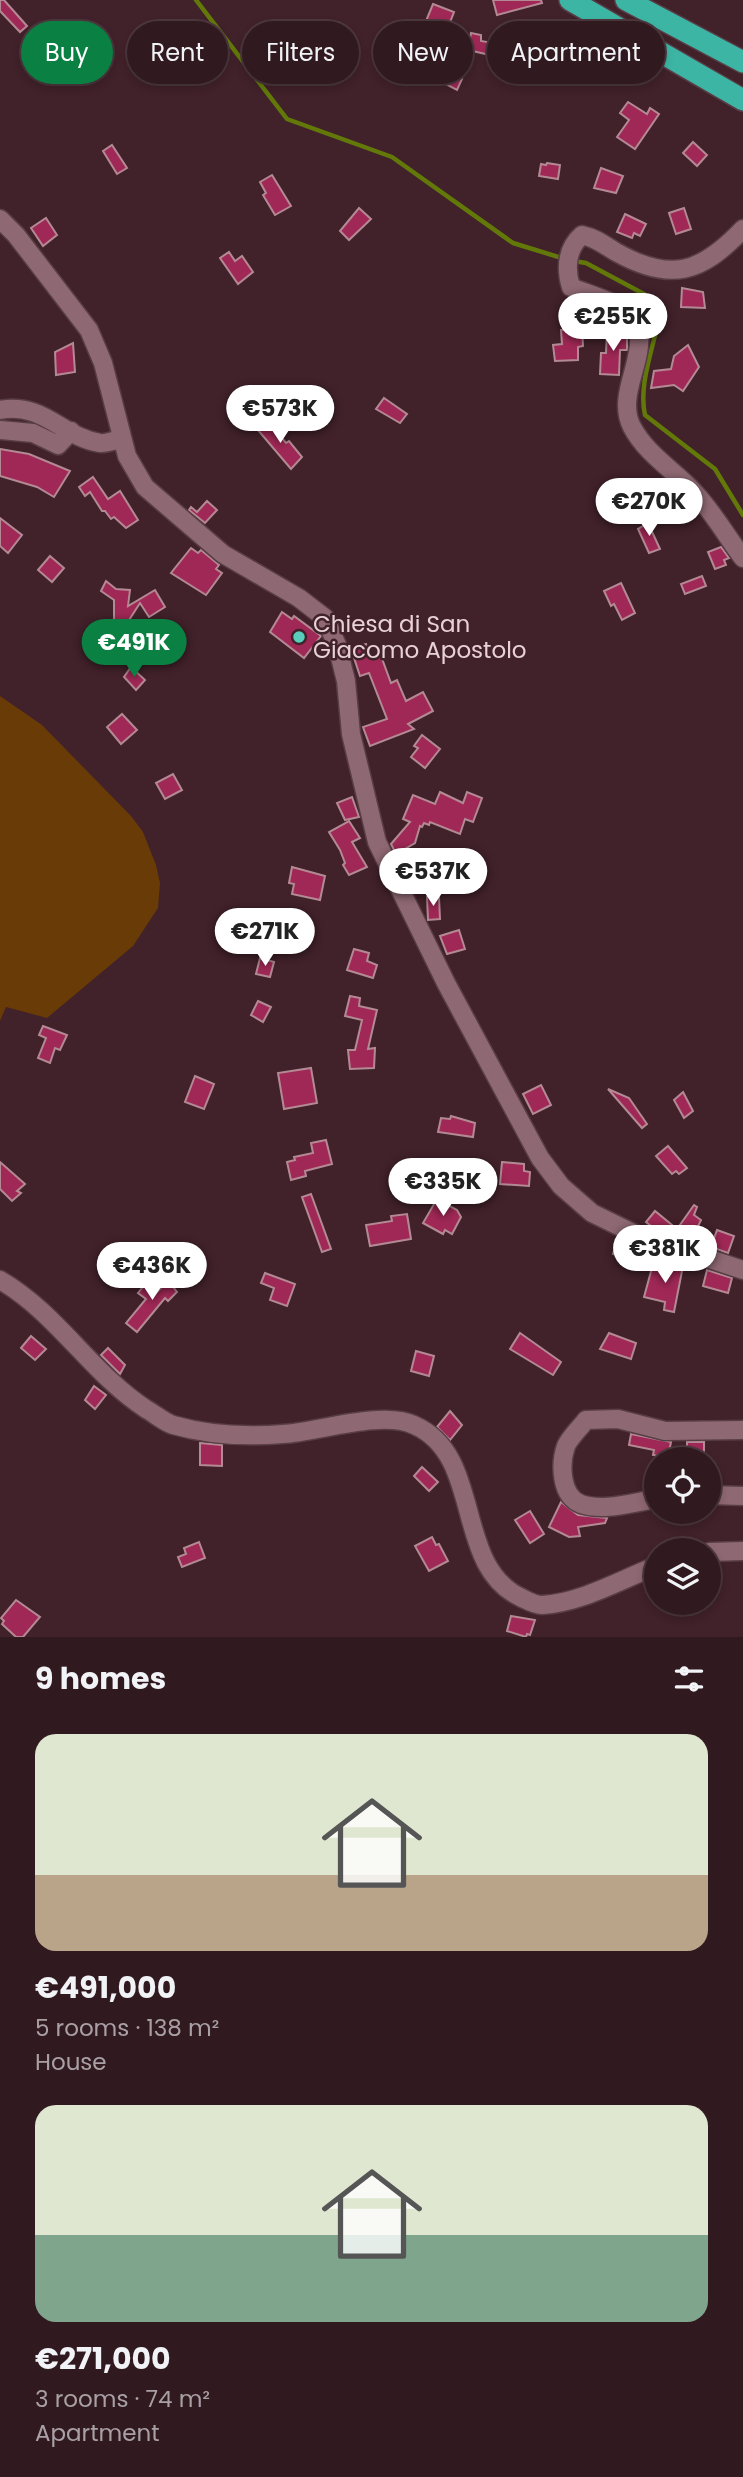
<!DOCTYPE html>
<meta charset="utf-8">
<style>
body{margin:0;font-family:Poppins,sans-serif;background:#392229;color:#f1f3f6;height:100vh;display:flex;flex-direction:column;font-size:26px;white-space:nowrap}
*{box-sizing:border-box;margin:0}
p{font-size:23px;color:#a8a0a5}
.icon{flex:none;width:38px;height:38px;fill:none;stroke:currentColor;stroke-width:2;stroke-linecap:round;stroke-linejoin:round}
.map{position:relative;height:1637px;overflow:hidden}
.side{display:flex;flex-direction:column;background:#311920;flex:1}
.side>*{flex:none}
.top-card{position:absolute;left:21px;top:21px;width:702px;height:63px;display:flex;gap:14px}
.fabs{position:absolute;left:644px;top:1447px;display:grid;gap:14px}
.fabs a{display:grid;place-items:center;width:77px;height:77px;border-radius:50%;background:#311920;box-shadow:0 4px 10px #0003,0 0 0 2px #4c383e;font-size:35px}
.price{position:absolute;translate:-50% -60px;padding:0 16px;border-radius:24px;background:#fff;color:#222;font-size:23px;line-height:46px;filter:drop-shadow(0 2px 4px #0008)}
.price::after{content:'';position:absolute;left:50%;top:42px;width:21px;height:16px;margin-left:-10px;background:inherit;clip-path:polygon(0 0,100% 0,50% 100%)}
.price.selected{background:#0b8043;color:#fff}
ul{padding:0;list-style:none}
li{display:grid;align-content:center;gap:14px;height:371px;padding:0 35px}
li span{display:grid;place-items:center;height:217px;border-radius:21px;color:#555}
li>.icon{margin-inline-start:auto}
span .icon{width:126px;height:126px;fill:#fffc;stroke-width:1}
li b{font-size:30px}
h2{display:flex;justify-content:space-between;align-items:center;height:84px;padding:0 35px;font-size:30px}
.tag{padding:0 24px;border-radius:32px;background:#311920;box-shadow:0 4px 10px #0003,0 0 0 2px #4c383e;font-size:24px;line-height:63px}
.tag.selected{background:#0b8043;color:#fff}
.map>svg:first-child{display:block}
.green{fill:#683b07}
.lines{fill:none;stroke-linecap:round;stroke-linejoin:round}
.stream{stroke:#62790a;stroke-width:4.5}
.building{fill:#a02856;stroke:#b38a94;stroke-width:2}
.minor-casing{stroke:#583d46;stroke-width:21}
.highway-casing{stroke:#583d46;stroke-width:24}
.minor{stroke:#8e6872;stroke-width:18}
.highway{stroke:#3db5a4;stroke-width:21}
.poi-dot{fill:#5acebc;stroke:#41212a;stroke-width:2.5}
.labels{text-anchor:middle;stroke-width:5;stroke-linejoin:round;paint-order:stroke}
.poi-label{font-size:23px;fill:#e8d2d7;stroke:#41212a;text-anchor:start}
</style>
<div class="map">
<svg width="743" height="1637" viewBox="0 0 743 1637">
<rect width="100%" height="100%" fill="#41212a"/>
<polygon class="green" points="0,696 42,725 131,816 143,832 156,865 160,883 158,908 133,946 47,1018 6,1007 0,1021"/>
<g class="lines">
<g class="stream">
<polyline points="196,0 287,119 392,157 513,243 565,259"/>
<path d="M574 261 586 263 644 294 659 317C654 347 638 384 645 415L715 469 743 515"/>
</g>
</g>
<g class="building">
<polygon points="0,0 4,0 27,26 20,32 0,11"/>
<polygon points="493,0 541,0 542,3 497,15"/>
<polygon points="433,4 454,12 447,30 426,21"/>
<polygon points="538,26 550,31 548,34 555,39 549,47 532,34"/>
<polygon points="471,33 481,35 481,41 493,43 490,55 468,50"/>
<polygon points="78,46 86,58 73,66 65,54"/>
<polygon points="439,68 462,79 457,90 434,78"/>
<polygon points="628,102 647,114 650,108 659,114 635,149 617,137 629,120 620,113"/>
<polygon points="693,142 707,155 697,166 683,153"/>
<polygon points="112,145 127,168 117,174 103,151"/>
<polygon points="547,163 560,165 558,179 539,176 541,164 546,165"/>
<polygon points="601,168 623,176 616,193 594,188"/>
<polygon points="272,175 291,206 275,215 263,195 266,193 260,182"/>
<polygon points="359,208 371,219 349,240 340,231"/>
<polygon points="684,208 691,229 676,234 669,213"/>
<polygon points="625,214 646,224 640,236 634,233 632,238 617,232"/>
<polygon points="46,218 57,235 43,246 31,228"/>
<polygon points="229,252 235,261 242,256 253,272 238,284 220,258"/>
<polygon points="682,288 703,292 705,308 681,307"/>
<polygon points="564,326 582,326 583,346 578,347 578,360 555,361 553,345 562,344 561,330 564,330"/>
<polygon points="607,331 617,331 627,336 627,350 620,350 619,375 600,374 601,353 606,353"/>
<polygon points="73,343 75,372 56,375 55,352"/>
<polygon points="688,345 699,367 683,391 674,385 651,388 654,371 671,369 674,356"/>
<polygon points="384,398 407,414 400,423 376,409"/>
<polygon points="269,421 286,443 289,441 302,457 291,469 257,429"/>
<polygon points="0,449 29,454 70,471 54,497 37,487 0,476"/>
<polygon points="93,477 108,499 120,491 138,520 126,528 114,517 111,519 105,511 102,511 90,492 85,496 79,487"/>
<polygon points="207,501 217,510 205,523 189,510 191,507 197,512"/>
<polygon points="0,518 22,535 8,553 0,546"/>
<polygon points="648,523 660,549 649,553 638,529"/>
<polygon points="721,547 729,558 724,560 726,565 715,569 708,552"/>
<polygon points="191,548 198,553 201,550 219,565 216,569 222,573 206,595 171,573"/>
<polygon points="50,556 64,568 52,582 38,570"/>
<polygon points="702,576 706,586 685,594 681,584"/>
<polygon points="106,581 116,589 130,590 128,606 155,590 165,607 149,617 140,603 122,631 112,623 114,620 114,600 101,591"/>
<polygon points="621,583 635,613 622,620 614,604 611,606 604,591"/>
<polygon points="282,612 292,619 294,616 321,636 304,658 270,632"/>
<polygon points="366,644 372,658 381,656 391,683 397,680 406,701 423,692 433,711 408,724 414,729 370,746 363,727 387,719 369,673 360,676 351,649"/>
<polygon points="131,667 145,680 136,690 124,677"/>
<polygon points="122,714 137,730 121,744 107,727"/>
<polygon points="422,735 440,749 425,768 411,757 418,748 414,746"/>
<polygon points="173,774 182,790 165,799 156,783"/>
<polygon points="440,792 463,803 467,792 482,798 473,822 465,819 460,834 430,822 429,825 424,823 422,827 420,826 415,843 396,854 391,844 410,822 403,819 413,795 435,804"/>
<polygon points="352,797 359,817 345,820 337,803"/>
<polygon points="349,821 360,838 352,842 367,867 349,875 343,865 345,863 340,850 329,832"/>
<polygon points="292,867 325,876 320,900 292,894 294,884 289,883"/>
<polygon points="427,897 439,897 440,919 428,920"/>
<polygon points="459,930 465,949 447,954 440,936"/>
<polygon points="354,949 369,953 367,961 377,965 373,978 347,970"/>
<polygon points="260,958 274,962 270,977 256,974"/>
<polygon points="350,996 360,998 359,1006 377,1010 368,1049 375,1048 374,1068 350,1069 348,1050 355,1050 362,1020 345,1016"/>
<polygon points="258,1001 271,1007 263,1022 251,1015"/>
<polygon points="43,1026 67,1035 60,1050 55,1048 50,1063 38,1058 46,1038 39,1035"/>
<polygon points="311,1068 317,1103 284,1109 278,1073"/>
<polygon points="195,1076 214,1084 204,1109 185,1102"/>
<polygon points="541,1085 551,1105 533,1114 523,1094"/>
<polygon points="608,1089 629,1098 647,1124 642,1128"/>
<polygon points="683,1092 693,1111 684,1118 674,1100"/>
<polygon points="451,1116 475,1123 473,1137 438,1132 441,1118 450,1119"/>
<polygon points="326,1140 332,1164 305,1171 306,1176 291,1180 287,1162 295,1160 294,1157 313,1153 311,1143"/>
<polygon points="668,1146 687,1168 679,1174 676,1171 672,1174 656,1156"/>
<polygon points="0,1162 25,1184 17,1191 21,1193 12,1201 0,1189"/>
<polygon points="502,1162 524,1164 524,1171 530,1172 529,1186 500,1184"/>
<polygon points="311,1194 331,1249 322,1252 302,1197"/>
<polygon points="437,1199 457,1210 461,1217 452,1234 445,1230 443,1234 423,1223"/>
<polygon points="694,1205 697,1207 694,1215 701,1220 693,1237 687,1234 693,1242 655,1229 646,1222 655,1211 677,1229"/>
<polygon points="407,1214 411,1239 370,1246 366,1225 392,1221 391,1216"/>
<polygon points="717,1230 734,1236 728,1253 711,1247"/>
<polygon points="618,1239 637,1247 630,1260 613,1254"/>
<polygon points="653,1264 683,1266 674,1312 664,1310 665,1302 644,1297"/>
<polygon points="707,1270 732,1278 728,1293 703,1286"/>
<polygon points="265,1273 295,1284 287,1306 270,1300 274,1288 261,1283"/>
<polygon points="176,1274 181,1280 174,1288 177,1292 168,1301 165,1298 137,1332 126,1323 146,1299 138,1293 146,1283 157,1292"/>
<polygon points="520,1333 561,1362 553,1375 510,1349"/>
<polygon points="609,1333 636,1343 631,1359 600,1349"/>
<polygon points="31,1336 46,1349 35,1360 21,1348"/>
<polygon points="108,1348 125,1365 120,1374 101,1355"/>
<polygon points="416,1351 434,1356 429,1376 411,1371"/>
<polygon points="94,1386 106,1395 95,1409 85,1400"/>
<polygon points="450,1411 462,1425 450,1440 437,1427"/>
<polygon points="631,1434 671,1442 668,1457 653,1455 654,1450 629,1445"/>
<polygon points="687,1442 704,1442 704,1458 687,1460"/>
<polygon points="200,1443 222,1445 222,1466 200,1465"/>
<polygon points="422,1467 438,1482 429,1491 414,1476"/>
<polygon points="561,1502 578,1515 607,1518 605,1523 578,1527 580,1536 569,1537 549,1527"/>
<polygon points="530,1511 544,1534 530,1543 515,1520"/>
<polygon points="432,1537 436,1545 439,1544 448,1561 429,1571 415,1546"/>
<polygon points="199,1542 205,1558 182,1567 178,1557 186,1554 184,1548"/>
<polygon points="16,1600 40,1617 23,1637 16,1637 2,1624 4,1621 1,1618"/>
<polygon points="511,1616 535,1620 530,1635 527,1634 526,1637 507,1631"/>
</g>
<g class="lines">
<g class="minor-casing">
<g id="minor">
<polyline points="0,219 16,235 89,330 103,363 127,456 145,487 223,554 299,598 325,618 337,645 346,681 351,734 377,842 446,983 540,1158 561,1186 592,1213 637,1235 743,1270"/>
<path d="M743 229C701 273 671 283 616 252 604 245 596 238 582 235 567 248 565 268 571 287 583 292 613 302 621 307 666 339 611 387 632 427 647 455 674 470 695 493 713 512 727 537 743 558"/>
<path d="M0 410C44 402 62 437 100 443 106 444 115 440 122 439"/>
<polyline points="0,430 33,433 58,445 71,431"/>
<path d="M0 1280C57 1313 91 1373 146 1409 155 1414 164 1422 173 1425 208 1435 247 1437 283 1434 318 1432 382 1410 414 1425 485 1456 452 1566 522 1598 528 1601 535 1605 542 1605 581 1603 620 1580 656 1566"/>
<polyline points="709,1495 743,1496"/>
<path d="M656 1499C634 1502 603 1512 581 1504 560 1496 560 1463 566 1446 570 1437 580 1428 586 1420L618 1419 665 1431 743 1430"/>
<polyline points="709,1552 743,1551"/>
</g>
</g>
<g class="highway-casing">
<g id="highway">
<polyline points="570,0 743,100"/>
<polyline points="626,0 743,62"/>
</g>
</g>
<use href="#minor" class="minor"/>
<use href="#highway" class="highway"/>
</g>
<circle class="poi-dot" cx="299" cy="637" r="7"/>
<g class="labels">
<g class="poi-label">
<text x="313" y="632">Chiesa di San<tspan x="313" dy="26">Giacomo Apostolo</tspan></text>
</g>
</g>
</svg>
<div class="fabs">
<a><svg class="icon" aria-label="locate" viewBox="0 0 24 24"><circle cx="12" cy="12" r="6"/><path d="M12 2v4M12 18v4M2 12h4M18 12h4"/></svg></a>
<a><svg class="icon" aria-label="layers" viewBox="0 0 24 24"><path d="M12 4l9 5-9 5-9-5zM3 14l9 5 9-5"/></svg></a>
</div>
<b class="price" style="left:613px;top:353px">€255K</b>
<b class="price" style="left:280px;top:445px">€573K</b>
<b class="price" style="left:649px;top:538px">€270K</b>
<b class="price selected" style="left:134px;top:679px">€491K</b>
<b class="price" style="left:433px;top:908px">€537K</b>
<b class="price" style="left:265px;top:968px">€271K</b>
<b class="price" style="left:443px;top:1218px">€335K</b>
<b class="price" style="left:665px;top:1285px">€381K</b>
<b class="price" style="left:152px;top:1302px">€436K</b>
<div class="top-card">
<a class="tag selected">Buy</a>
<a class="tag">Rent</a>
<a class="tag">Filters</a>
<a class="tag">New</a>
<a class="tag">Apartment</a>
</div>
</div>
<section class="side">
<h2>9 homes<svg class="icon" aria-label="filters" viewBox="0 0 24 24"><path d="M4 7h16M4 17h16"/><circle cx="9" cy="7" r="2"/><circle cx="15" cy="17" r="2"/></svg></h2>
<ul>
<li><span style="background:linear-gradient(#dfe7d0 65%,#b9a48a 0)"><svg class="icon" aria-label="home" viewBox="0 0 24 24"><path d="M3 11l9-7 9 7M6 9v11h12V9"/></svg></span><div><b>€491,000</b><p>5 rooms · 138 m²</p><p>House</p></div></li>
<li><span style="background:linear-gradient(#dfe7d0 60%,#7fa58c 0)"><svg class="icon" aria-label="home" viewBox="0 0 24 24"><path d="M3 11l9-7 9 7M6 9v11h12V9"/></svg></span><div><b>€271,000</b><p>3 rooms · 74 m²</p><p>Apartment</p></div></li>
</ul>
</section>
